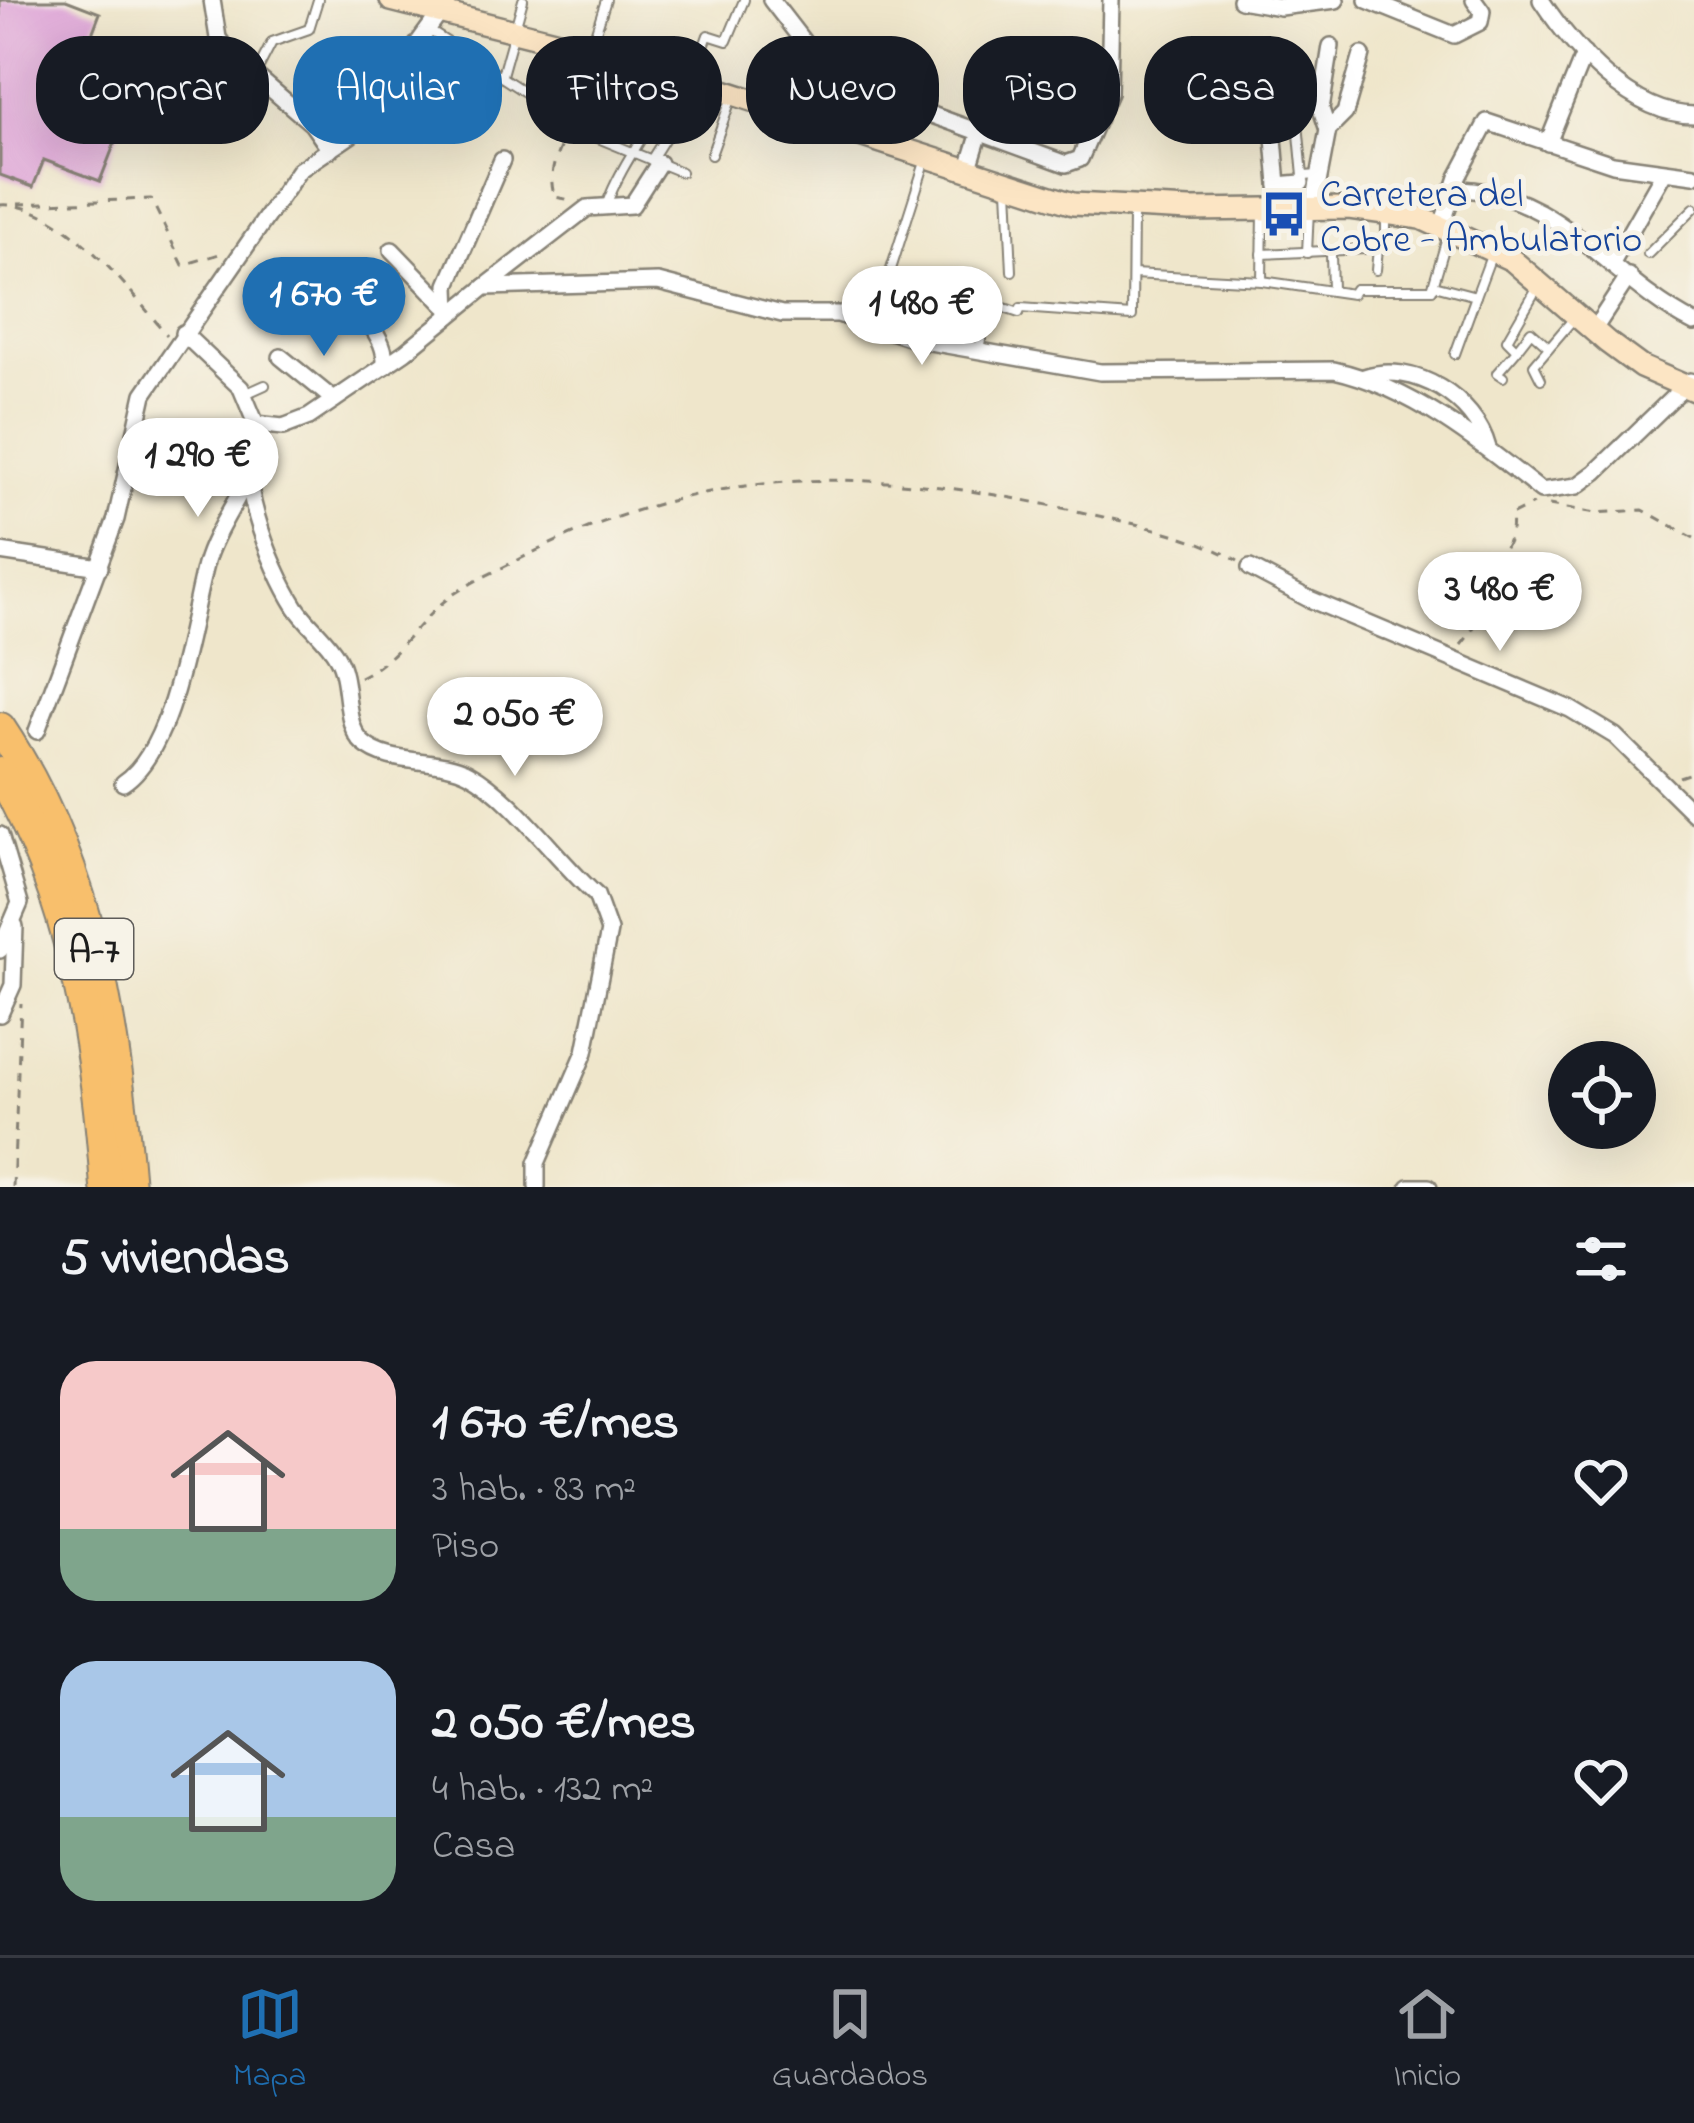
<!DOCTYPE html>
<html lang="es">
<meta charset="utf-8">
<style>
body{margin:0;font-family:"Indie Flower",sans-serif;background:#20242c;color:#f1f3f6;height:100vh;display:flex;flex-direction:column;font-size:45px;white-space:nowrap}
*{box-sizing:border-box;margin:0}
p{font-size:39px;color:#9ea1a6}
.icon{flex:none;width:66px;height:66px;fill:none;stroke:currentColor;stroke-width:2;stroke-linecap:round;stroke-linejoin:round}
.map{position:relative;height:1187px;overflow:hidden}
.panel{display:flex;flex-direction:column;background:#171b24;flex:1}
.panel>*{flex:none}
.top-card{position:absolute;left:36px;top:36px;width:1623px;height:108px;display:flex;gap:24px}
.tools{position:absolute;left:1548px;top:1041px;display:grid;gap:24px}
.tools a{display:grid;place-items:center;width:108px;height:108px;border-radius:50%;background:#171b24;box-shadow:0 12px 48px #0002;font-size:60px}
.price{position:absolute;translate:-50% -102px;padding:0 27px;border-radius:42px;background:#fff;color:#222;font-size:39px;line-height:78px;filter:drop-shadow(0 3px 6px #0008)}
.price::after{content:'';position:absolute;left:50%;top:72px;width:36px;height:27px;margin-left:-18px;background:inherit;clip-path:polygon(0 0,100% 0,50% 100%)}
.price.on{background:#1f6fb2;color:#fff}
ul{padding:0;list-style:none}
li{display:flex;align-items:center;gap:36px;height:300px;padding:0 60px}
li span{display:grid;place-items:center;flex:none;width:336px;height:240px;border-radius:36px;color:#555}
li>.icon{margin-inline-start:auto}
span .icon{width:144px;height:144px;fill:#fffc;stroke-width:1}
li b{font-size:51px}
h2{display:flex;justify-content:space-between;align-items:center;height:144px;padding:0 60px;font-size:51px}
.tag{padding:0 42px;border-radius:48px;background:#171b24;box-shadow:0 12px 48px #0002;font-size:42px;line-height:108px}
.tag.on{background:#1f6fb2;color:#fff}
.tab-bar{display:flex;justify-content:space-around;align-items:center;height:168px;border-top:3px solid #363941;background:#171b24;font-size:33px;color:#9ea1a6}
.tab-bar a{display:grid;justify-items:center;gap:6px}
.tab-bar .on{color:#1f6fb2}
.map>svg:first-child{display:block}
.building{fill:#db9dd5}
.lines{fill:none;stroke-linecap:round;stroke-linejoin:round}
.lane-casing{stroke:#868174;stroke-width:12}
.street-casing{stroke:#868174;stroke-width:20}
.secondary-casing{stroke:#868174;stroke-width:26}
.highway-casing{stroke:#868174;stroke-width:34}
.path{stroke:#868174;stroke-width:3;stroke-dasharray:9 9;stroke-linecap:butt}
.lane{stroke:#fff;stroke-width:8}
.street{stroke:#fff;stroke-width:15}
.secondary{stroke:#fce5c4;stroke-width:21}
.highway{stroke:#f8bf6c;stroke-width:30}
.labels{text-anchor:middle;stroke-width:10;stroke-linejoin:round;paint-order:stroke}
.shield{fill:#f7f3e8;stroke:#5e5c59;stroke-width:3}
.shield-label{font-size:36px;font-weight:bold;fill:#1c1c1c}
.transit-label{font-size:39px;fill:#164399;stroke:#f7f3e8;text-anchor:start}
</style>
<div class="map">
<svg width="1694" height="1187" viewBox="0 0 1694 1187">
<rect width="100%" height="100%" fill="#f7f3e8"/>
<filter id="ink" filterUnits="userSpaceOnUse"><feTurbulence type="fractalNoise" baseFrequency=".00833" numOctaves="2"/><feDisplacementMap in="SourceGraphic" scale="24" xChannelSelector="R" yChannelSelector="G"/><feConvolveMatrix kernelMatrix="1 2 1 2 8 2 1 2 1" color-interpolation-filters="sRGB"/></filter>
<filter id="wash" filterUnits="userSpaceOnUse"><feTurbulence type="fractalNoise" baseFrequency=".004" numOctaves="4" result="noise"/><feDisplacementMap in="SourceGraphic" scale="48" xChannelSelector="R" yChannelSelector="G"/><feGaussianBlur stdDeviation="2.7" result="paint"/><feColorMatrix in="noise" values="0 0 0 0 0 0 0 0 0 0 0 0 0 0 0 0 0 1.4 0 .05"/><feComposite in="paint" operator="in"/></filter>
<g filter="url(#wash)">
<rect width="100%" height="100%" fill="#efe6cb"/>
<g id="blocks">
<polygon class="building" points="0,0 66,0 100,13 70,91 127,112 100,181 44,160 33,187 0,175"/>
</g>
</g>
<g filter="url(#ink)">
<use href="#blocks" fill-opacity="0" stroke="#868174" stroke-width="3"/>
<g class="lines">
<g class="lane-casing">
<g id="lane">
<polyline points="430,31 593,136 681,172"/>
<polyline points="591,47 606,0"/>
<polyline points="257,71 272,42 309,29 318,0"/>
<polyline points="502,75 523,0"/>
<polyline points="1295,92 1303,176 1320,175"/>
<polyline points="597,138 622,59"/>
<polyline points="711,155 733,94"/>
<polyline points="651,160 680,114 708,35 727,41 744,0"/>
<polyline points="1008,188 1012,271"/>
<path d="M606 206C624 156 657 123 675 75"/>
<polyline points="1307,253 1309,209"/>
<polyline points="1262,254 1386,248 1386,218"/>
<polyline points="1331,254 1332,290"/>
<polyline points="1648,254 1694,208"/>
<polyline points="1376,270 1378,248"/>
<polyline points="1133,274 1262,281 1352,294 1355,289 1432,289 1448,235"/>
<polyline points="1262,281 1263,211"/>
<polyline points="1434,285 1476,296 1491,256"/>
<polyline points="873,326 926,159"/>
<polyline points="1517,349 1531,331 1549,347"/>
<polyline points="978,352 990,303 1019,313 1021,308 1132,316 1133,212"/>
<polyline points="1455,354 1476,296"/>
<polyline points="1503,377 1497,373 1517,350 1507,340 1537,288"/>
<polyline points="1541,379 1534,365 1575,317"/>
<polyline points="245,394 265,385"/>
</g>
</g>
<g class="street-casing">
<g id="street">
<polyline points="212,0 218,38 227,51 312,124 330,150"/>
<polyline points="771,0 822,66 850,85 1066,164 1080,159 1109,93 1111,0"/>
<polyline points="1240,0 1280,7 1336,0"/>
<polyline points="1367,0 1454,35 1480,22 1482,11 1474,0"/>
<path d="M1541 0C1573 48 1631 115 1694 115"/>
<polyline points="1331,46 1321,109 1328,130 1345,113 1362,55"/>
<polyline points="1270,92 1280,208"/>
<polyline points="799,112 809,48"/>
<polyline points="1548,143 1584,54"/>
<polyline points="968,171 998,74"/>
<polyline points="1278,185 1301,183"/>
<path d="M1453 189C1558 188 1608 280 1694 323"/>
<polyline points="1313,209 1328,130"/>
<polyline points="1442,225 1458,177 1487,122 1613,164 1694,175"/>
<polyline points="392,250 445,305"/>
<polyline points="1612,263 1663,174"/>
<polyline points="485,287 587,208 632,205 659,163"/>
<path d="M358 291C360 322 387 334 385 366"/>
<polyline points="449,316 448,285 502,160"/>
<polyline points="1593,331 1629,276"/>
<path d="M183 333 241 388 256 424 283 427 309 417 405 352 485 287 658 282 782 314H838L918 340 1100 372 1334 370C1411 387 1481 443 1541 491L1577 486 1596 472 1690 381"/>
<polyline points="281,357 334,400"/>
<path d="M1364 377C1414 360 1475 399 1488 448"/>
<path d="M256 424C230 468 271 568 296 607 308 625 327 639 337 657 352 682 342 724 363 743 390 767 438 756 469 773 513 797 557 860 596 895L609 931 585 1052 537 1163V1187"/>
<polyline points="0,552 100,567"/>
<polyline points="1250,568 1307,598 1570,709 1615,736 1694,814"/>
<polyline points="37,731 116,519 144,394 299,170 351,135 440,13"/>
<path d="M123 783C175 749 190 622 205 565 213 536 234 506 247 479"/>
<polyline points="0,835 20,903 0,950"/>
<polyline points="0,1014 13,985 15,926"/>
<polyline points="1409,1187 1429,1187"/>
</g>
</g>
<g class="secondary-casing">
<polyline id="secondary" points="391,0 622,58 1073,204 1190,210 1349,208 1421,218 1512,260 1607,342 1641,367 1694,390"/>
</g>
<g class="highway-casing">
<g id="highway">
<path d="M0 728C91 864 116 1027 129 1187"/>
<path d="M0 773C73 899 96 1044 106 1187"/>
</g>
</g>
<g class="path">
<path d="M568 131C558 151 546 174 555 197L571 200"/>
<polyline points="18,204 151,199 183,265 223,253"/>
<path d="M0 205C63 201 130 291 167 335"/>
<polyline points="1549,505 1596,513 1643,510 1694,538"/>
<path d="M1461 645C1481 622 1483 604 1491 576 1498 551 1515 543 1511 515L1533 504"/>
<path d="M360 677C399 658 414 625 447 599 468 583 496 571 520 559 710 462 869 466 1072 510 1128 523 1188 532 1238 561"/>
<polyline points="1679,777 1694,772"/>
<polyline points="13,1187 21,1003"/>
</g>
<use href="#lane" class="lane"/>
<use href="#street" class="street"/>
<use href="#secondary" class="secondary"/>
<use href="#highway" class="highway"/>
</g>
</g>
<defs>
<g id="bus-bare" transform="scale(3.6)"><path d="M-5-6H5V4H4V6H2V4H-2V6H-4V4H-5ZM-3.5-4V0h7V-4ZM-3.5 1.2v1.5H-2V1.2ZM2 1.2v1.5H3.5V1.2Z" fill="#1a4fb4" stroke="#f7f3e8" stroke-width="2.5" paint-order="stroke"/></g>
</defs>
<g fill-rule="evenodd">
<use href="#bus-bare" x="1284" y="214"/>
</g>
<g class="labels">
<rect class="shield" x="55" y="919" width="78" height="60" rx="9"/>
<g class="shield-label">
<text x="94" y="962">A-7</text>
</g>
<g class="transit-label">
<text x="1320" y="206">Carretera del<tspan x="1320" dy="45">Cobre - Ambulatorio</tspan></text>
</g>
</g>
</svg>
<div class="tools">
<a><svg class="icon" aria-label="locate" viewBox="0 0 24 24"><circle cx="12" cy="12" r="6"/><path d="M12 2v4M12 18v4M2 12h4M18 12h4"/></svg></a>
</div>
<b class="price on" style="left:324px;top:359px">1 670 €</b>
<b class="price" style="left:922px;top:368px">1 480 €</b>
<b class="price" style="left:198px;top:520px">1 290 €</b>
<b class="price" style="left:1500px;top:654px">3 480 €</b>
<b class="price" style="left:515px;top:779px">2 050 €</b>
<div class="top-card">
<a class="tag">Comprar</a>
<a class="tag on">Alquilar</a>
<a class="tag">Filtros</a>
<a class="tag">Nuevo</a>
<a class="tag">Piso</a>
<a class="tag">Casa</a>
</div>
</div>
<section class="panel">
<h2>5 viviendas<svg class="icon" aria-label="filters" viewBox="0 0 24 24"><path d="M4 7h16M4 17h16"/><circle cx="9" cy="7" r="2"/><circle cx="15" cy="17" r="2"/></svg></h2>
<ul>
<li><span style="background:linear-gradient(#f6c9c9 70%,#7fa58c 0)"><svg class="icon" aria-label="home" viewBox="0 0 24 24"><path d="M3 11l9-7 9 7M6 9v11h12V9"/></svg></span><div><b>1 670 €/mes</b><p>3 hab. · 83 m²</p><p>Piso</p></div><svg class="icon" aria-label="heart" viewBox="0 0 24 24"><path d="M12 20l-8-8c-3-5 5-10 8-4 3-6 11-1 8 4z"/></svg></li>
<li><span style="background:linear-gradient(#a9c7e8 65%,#7fa58c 0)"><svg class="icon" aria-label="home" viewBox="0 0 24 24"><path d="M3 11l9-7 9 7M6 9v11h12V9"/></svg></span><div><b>2 050 €/mes</b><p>4 hab. · 132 m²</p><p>Casa</p></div><svg class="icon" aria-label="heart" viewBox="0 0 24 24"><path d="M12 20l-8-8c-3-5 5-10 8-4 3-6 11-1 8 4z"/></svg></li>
</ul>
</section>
<nav class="tab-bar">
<a class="on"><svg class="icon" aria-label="map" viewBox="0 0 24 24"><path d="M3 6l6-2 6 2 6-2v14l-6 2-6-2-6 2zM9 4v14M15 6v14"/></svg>Mapa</a>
<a><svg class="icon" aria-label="saved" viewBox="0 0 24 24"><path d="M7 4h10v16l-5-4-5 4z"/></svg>Guardados</a>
<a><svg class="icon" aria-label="home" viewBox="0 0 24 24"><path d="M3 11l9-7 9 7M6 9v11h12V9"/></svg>Inicio</a>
</nav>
